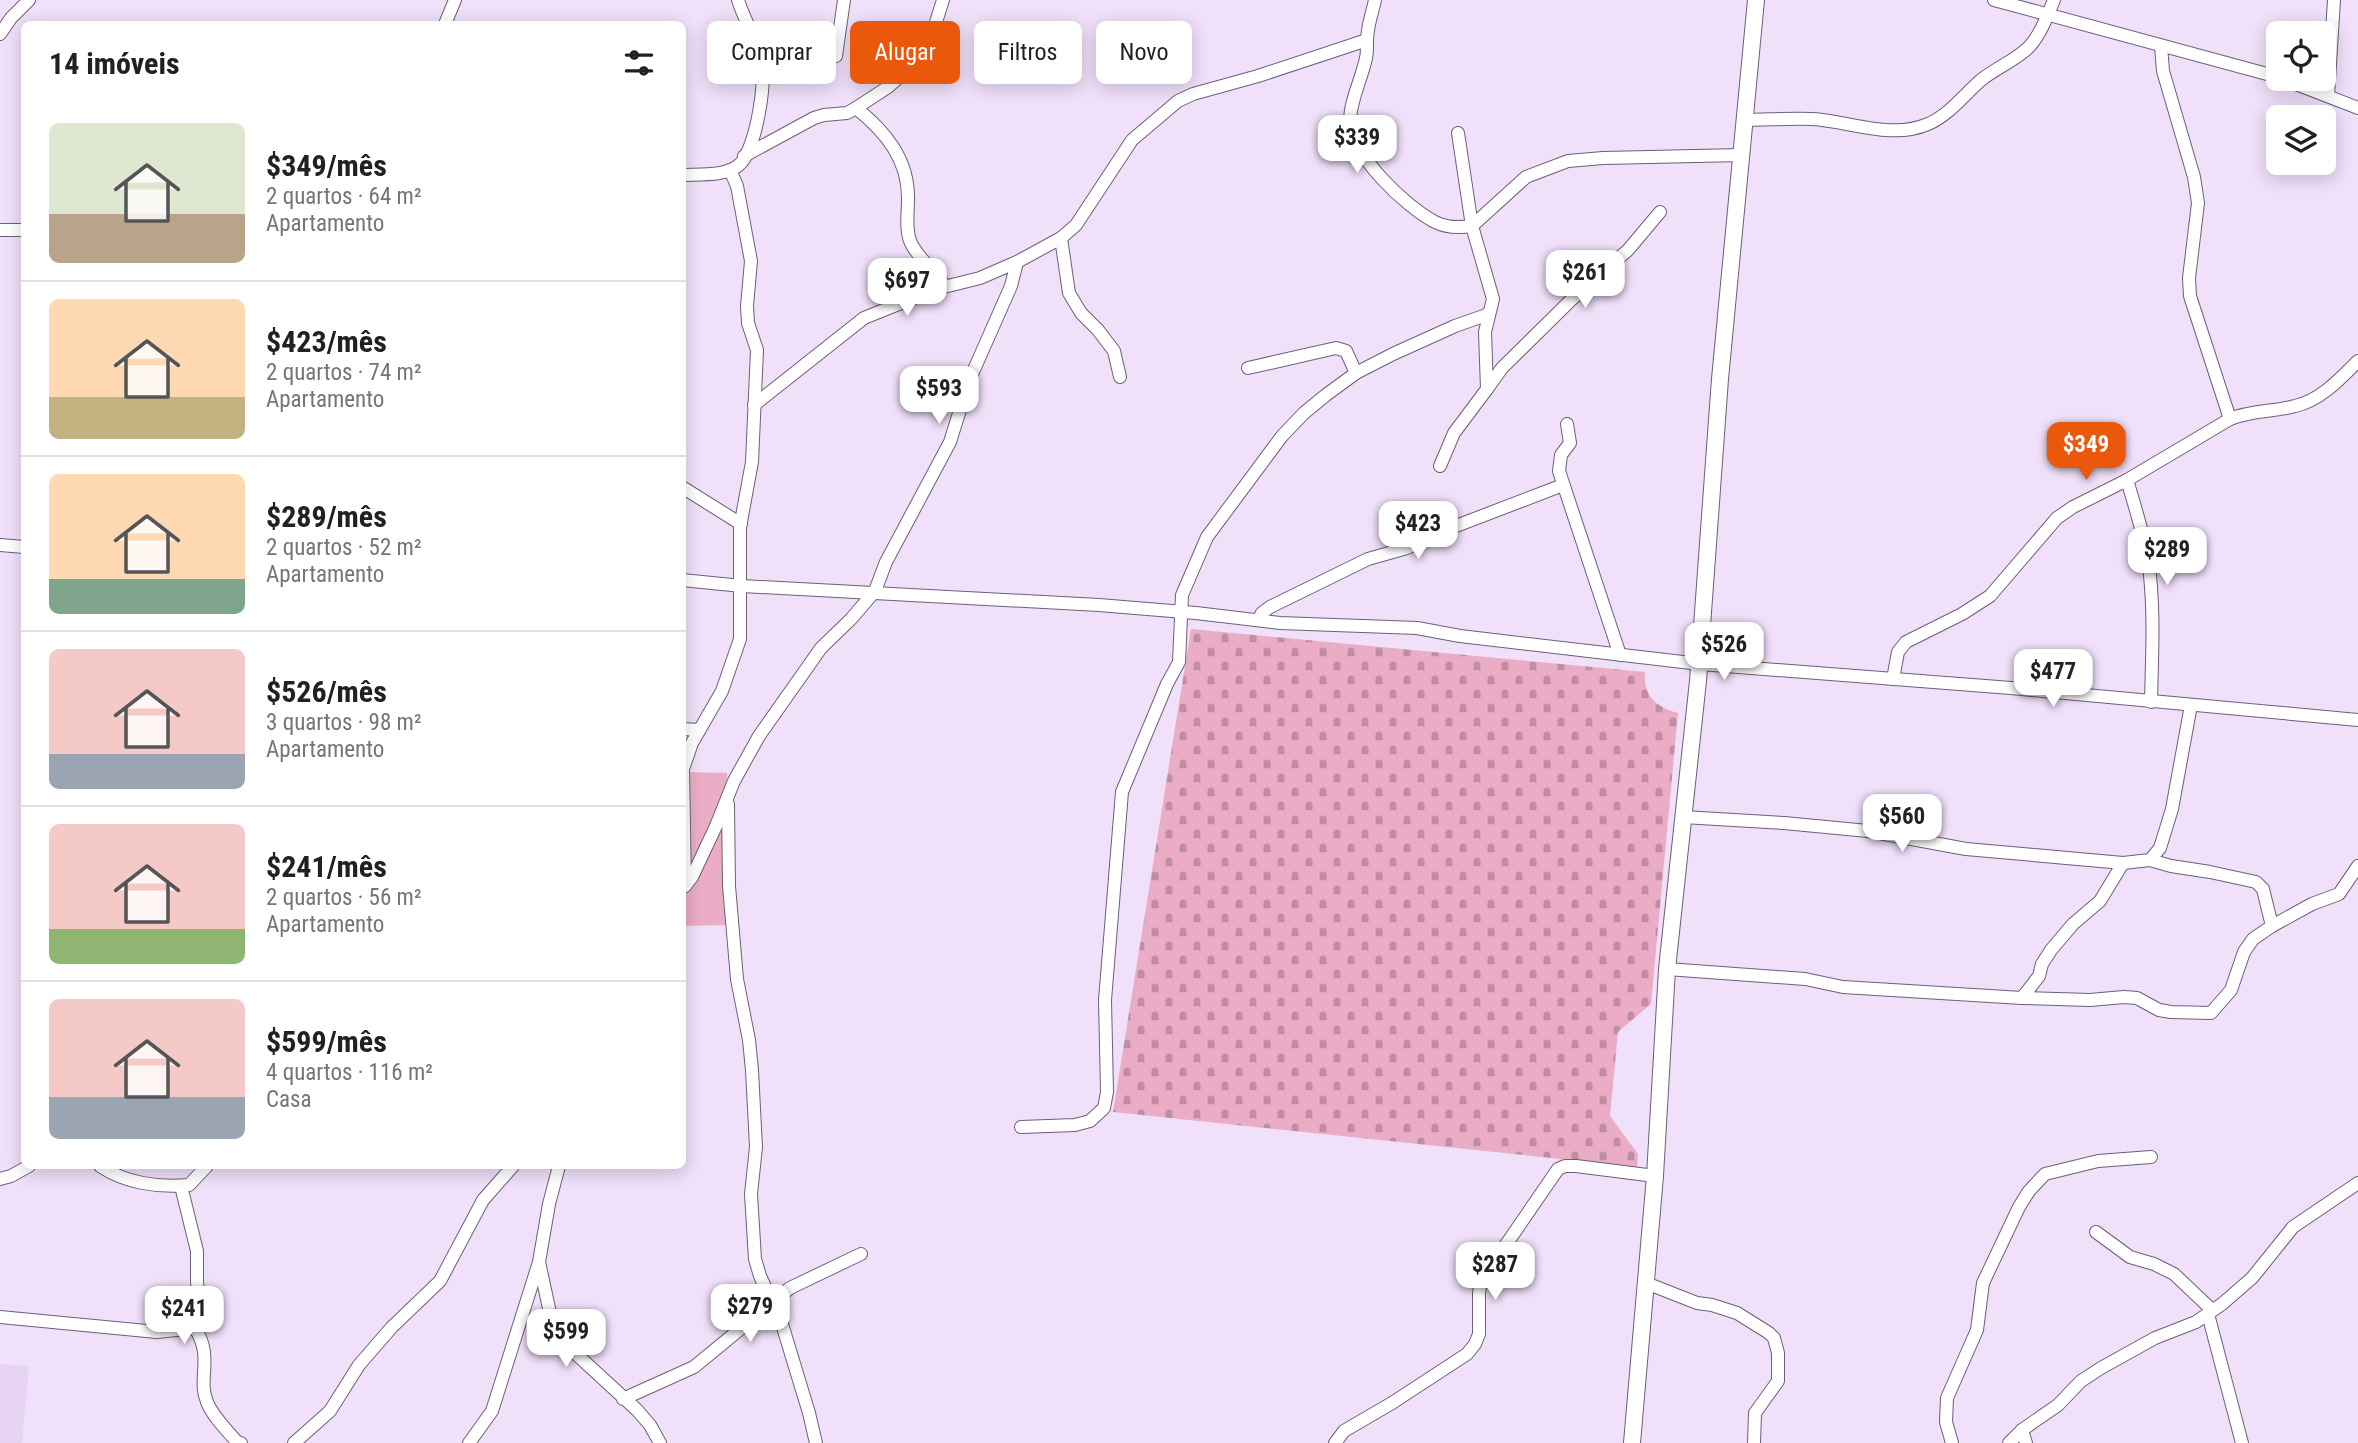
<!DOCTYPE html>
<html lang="pt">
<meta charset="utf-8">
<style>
body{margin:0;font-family:"Roboto Condensed",sans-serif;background:#f6f6f6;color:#202124;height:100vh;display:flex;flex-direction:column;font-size:26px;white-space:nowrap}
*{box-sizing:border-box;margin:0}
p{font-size:23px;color:#757577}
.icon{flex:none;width:38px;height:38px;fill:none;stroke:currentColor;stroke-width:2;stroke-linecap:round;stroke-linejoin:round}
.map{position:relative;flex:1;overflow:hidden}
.panel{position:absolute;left:21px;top:21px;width:665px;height:1148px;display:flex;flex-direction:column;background:#fff;border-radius:10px;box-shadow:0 4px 18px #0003}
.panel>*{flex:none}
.top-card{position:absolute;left:707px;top:21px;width:665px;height:63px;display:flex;gap:14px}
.buttons{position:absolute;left:2266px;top:21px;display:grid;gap:14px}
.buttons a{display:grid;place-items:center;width:70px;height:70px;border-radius:10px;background:#fff;box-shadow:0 4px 18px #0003;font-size:35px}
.price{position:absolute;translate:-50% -60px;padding:0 16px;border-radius:14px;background:#fff;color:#222;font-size:23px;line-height:46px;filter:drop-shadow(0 2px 4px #0008)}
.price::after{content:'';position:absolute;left:50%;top:42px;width:21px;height:16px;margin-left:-10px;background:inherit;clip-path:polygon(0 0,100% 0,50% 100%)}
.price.selected{background:#ea580c;color:#fff}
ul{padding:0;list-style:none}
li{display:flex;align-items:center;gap:21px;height:175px;padding:0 28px}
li+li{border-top:2px solid #e0e0e0}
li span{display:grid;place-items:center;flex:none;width:196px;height:140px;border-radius:10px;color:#555}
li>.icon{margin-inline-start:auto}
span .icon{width:84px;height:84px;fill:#fffc;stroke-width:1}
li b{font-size:30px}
h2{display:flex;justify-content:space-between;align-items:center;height:84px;padding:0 28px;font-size:30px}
.tag{padding:0 24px;border-radius:10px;background:#fff;box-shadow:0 4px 18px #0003;font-size:24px;line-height:63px}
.tag.selected{background:#ea580c;color:#fff}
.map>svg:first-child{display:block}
.built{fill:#e7d4f4}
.cemetery{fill:url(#cemetery-stones)}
.pitch{fill:#eaadc5}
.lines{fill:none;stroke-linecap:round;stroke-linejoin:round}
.minor-casing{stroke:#6d5f75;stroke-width:14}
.tertiary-casing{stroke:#6d5f75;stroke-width:18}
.minor{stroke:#fff;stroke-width:12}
.tertiary{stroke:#fff;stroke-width:16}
</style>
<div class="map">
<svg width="2358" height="1443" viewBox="0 0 2358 1443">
<defs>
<pattern id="cemetery-stones" width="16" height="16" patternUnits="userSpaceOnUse" patternTransform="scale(1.75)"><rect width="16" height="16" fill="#eaadc5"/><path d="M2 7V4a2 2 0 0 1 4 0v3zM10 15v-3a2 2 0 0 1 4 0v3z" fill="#bf8ea2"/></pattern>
</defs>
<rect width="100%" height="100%" fill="#f0e0fa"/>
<polygon class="built" points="0,1364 29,1366 22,1443 0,1443"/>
<path class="cemetery" d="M1191 629 1645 672C1643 696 1656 707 1678 713L1651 1004 1618 1032 1610 1116 1638 1154 1637 1167 1113 1112Z"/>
<polygon class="pitch" points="682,772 727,773 727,925 683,926"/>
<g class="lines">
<g class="minor-casing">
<g id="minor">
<path d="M1375 0C1373 10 1369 21 1368 31 1366 41 1368 49 1366 58 1362 78 1350 101 1350 121 1351 155 1406 207 1435 222 1447 228 1459 228 1472 226L1526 177 1568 161 1603 158 1742 155"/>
<polyline points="1994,0 2278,77"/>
<polyline points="445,24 455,0"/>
<polyline points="0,34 11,18 29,0"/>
<polyline points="2161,46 2163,71 2194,177 2198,203 2189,278 2190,296 2230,419"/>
<polyline points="836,56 844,0"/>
<polyline points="2283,79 2358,108"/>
<polyline points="2328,96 2334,0"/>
<path d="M856 108C886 132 909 160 908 200 908 213 905 231 911 243 916 255 936 274 945 286"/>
<path d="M1743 120C1766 120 1789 118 1812 119 1850 121 1891 140 1928 124 1949 115 1964 95 1981 80 1996 68 2016 60 2029 47 2041 34 2047 16 2054 0"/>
<polyline points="744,156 814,118 824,115 847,113 856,108 888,87 914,64 924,54 930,41 943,0"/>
<path d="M682 175C699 174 727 177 740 164 756 149 768 76 761 55 754 36 744 19 738 0"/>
<polyline points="0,230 24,230"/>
<polyline points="1061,238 1069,293 1081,313 1098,330 1114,351 1120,377"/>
<polyline points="1248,368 1336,348 1346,351 1356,373"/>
<polyline points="1487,389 1502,368 1571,300 1628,250 1660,212"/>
<polyline points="754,405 864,318 936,289 980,278 1017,262 1061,238 1076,225 1132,140 1178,101 1193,94 1258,76 1367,40"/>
<polyline points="1567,424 1570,443 1561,455 1559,471 1620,655"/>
<polyline points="1440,466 1454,433 1487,389 1485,332 1493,299 1472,226 1458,133"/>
<path d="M2127 480C2135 506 2143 532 2148 559 2155 607 2152 655 2151 702"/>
<polyline points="682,487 741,524"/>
<polyline points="0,545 24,547"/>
<polyline points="682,580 742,586 1099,605 1196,613 1280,623 1417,628 1460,636 1700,664 2011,688 2358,720"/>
<polyline points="1258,620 1262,613 1270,607 1368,559 1407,548 1443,531 1563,485"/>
<path d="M1893 679 1898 652 1906 642 1962 614 1990 596 2057 518 2073 507 2127 480 2230 419C2251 410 2274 412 2295 406 2320 401 2341 378 2358 361"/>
<polyline points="682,729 699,730"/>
<polyline points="728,804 729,886 737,979 749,1040 752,1070 756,1147 751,1194 755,1259 760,1276 782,1324 809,1413 816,1443"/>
<polyline points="1683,817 1784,823 1868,831 1966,849 2123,863"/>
<polyline points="2150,860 2171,866 2210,872 2256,882 2263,889 2272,926"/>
<polyline points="685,886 683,769 692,743 722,691 740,639 740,527 752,462 757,350 748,323 747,306 751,261 737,186 730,170"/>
<polyline points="685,886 692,877 716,826 734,781 759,736 821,648 851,619 875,591 886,562 950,442 969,381 1011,286 1017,262"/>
<polyline points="1667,969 1805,979 1843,987 2022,998 2039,976 2042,964 2051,950 2073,924 2100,901 2123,863 2150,860 2160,848 2172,809 2191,705"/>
<polyline points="2022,998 2090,1000 2124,997 2137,998 2159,1010 2171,1012 2211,1013 2231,990 2244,952 2253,939 2272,926 2312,904 2339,894 2358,866"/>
<polyline points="1021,1127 1075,1125 1090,1121 1104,1108 1107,1092 1105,1000 1122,792 1167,684 1179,662 1182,595 1207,537 1282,436 1304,413 1326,395 1356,373 1393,354 1455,326 1489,314"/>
<path d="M100 1166C125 1183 159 1188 189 1185L207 1166"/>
<polyline points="0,1179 11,1176 29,1166"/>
<polyline points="2096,1232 2130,1257 2154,1264 2174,1274 2212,1310"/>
<polyline points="539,1262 552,1322 562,1341 637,1410 650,1425 660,1443"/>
<polyline points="1646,1283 1697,1303 1712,1305 1737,1313 1769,1333 1774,1338 1778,1353 1778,1381 1755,1413 1754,1443"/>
<polyline points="2208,1314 2242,1443"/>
<polyline points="0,1317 157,1332 195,1328 200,1307 197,1282 197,1251 181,1186"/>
<path d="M195 1328C214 1358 197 1378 207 1402 213 1417 227 1430 237 1442L241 1443"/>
<polyline points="623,1399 694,1367 790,1288 861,1254"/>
<polyline points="2022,1430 2026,1443"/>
<polyline points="294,1443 330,1411 359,1365 392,1327 440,1281 483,1200 513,1166"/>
<polyline points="469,1443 492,1411 539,1262 549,1204 559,1166"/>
<polyline points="1335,1443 1344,1431 1392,1403 1467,1354 1475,1344 1479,1334 1479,1293 1481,1281 1558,1169 1565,1166 1576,1166 1655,1176"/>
<polyline points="1952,1443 1946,1422 1947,1398 1977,1330 1983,1283 2019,1207 2029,1191 2045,1174 2098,1161 2151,1157"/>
<polyline points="2009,1443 2022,1430 2058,1405 2081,1381 2101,1368 2155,1338 2196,1322 2222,1304 2252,1278 2293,1227 2358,1183"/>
</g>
</g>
<g class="tertiary-casing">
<polyline id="tertiary" points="1632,1443 1655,1176 1667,969 1698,681 1720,379 1756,0"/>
</g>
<use href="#minor" class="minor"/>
<use href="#tertiary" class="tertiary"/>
</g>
</svg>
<div class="buttons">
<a><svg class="icon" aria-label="locate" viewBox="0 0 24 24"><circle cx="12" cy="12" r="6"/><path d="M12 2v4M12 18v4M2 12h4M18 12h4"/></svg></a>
<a><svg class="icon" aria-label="layers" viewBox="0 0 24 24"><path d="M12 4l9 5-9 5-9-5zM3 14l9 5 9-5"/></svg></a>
</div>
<b class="price" style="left:1357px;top:175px">$339</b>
<b class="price" style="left:1585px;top:310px">$261</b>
<b class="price" style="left:907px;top:318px">$697</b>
<b class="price" style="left:939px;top:426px">$593</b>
<b class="price selected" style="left:2086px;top:482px">$349</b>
<b class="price" style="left:1418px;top:561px">$423</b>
<b class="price" style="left:2167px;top:587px">$289</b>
<b class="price" style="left:1724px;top:682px">$526</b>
<b class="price" style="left:2053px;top:709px">$477</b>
<b class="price" style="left:1902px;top:854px">$560</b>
<b class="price" style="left:1495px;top:1302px">$287</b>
<b class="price" style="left:750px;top:1344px">$279</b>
<b class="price" style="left:184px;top:1346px">$241</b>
<b class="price" style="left:566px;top:1369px">$599</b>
<div class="top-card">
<a class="tag">Comprar</a>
<a class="tag selected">Alugar</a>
<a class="tag">Filtros</a>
<a class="tag">Novo</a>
</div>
<section class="panel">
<h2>14 imóveis<svg class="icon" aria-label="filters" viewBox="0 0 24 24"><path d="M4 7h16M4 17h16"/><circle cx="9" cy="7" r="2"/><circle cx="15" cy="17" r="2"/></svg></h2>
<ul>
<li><span style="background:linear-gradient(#dfe7d0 65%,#b9a48a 0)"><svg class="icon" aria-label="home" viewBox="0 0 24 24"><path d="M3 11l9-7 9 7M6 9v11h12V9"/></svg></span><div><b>$349/mês</b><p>2 quartos · 64 m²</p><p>Apartamento</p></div></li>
<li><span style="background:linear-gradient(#ffd9b3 70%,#c2b280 0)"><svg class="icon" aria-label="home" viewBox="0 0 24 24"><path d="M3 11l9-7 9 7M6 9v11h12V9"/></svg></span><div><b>$423/mês</b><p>2 quartos · 74 m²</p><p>Apartamento</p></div></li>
<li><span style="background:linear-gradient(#ffd9b3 75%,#7fa58c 0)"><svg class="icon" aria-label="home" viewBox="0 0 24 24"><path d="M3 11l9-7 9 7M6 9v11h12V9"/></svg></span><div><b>$289/mês</b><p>2 quartos · 52 m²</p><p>Apartamento</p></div></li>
<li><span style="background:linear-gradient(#f6c9c9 75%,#9aa5b1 0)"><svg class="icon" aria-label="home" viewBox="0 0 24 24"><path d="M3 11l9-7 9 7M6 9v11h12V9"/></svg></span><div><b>$526/mês</b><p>3 quartos · 98 m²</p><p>Apartamento</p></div></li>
<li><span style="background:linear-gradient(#f6c9c9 75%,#8fb573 0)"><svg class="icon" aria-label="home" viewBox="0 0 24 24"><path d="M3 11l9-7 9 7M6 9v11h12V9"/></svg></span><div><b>$241/mês</b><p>2 quartos · 56 m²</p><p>Apartamento</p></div></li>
<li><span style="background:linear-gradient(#f6c9c9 70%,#9aa5b1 0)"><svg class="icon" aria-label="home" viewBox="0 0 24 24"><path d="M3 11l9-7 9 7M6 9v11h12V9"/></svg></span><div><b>$599/mês</b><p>4 quartos · 116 m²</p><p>Casa</p></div></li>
</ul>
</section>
</div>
